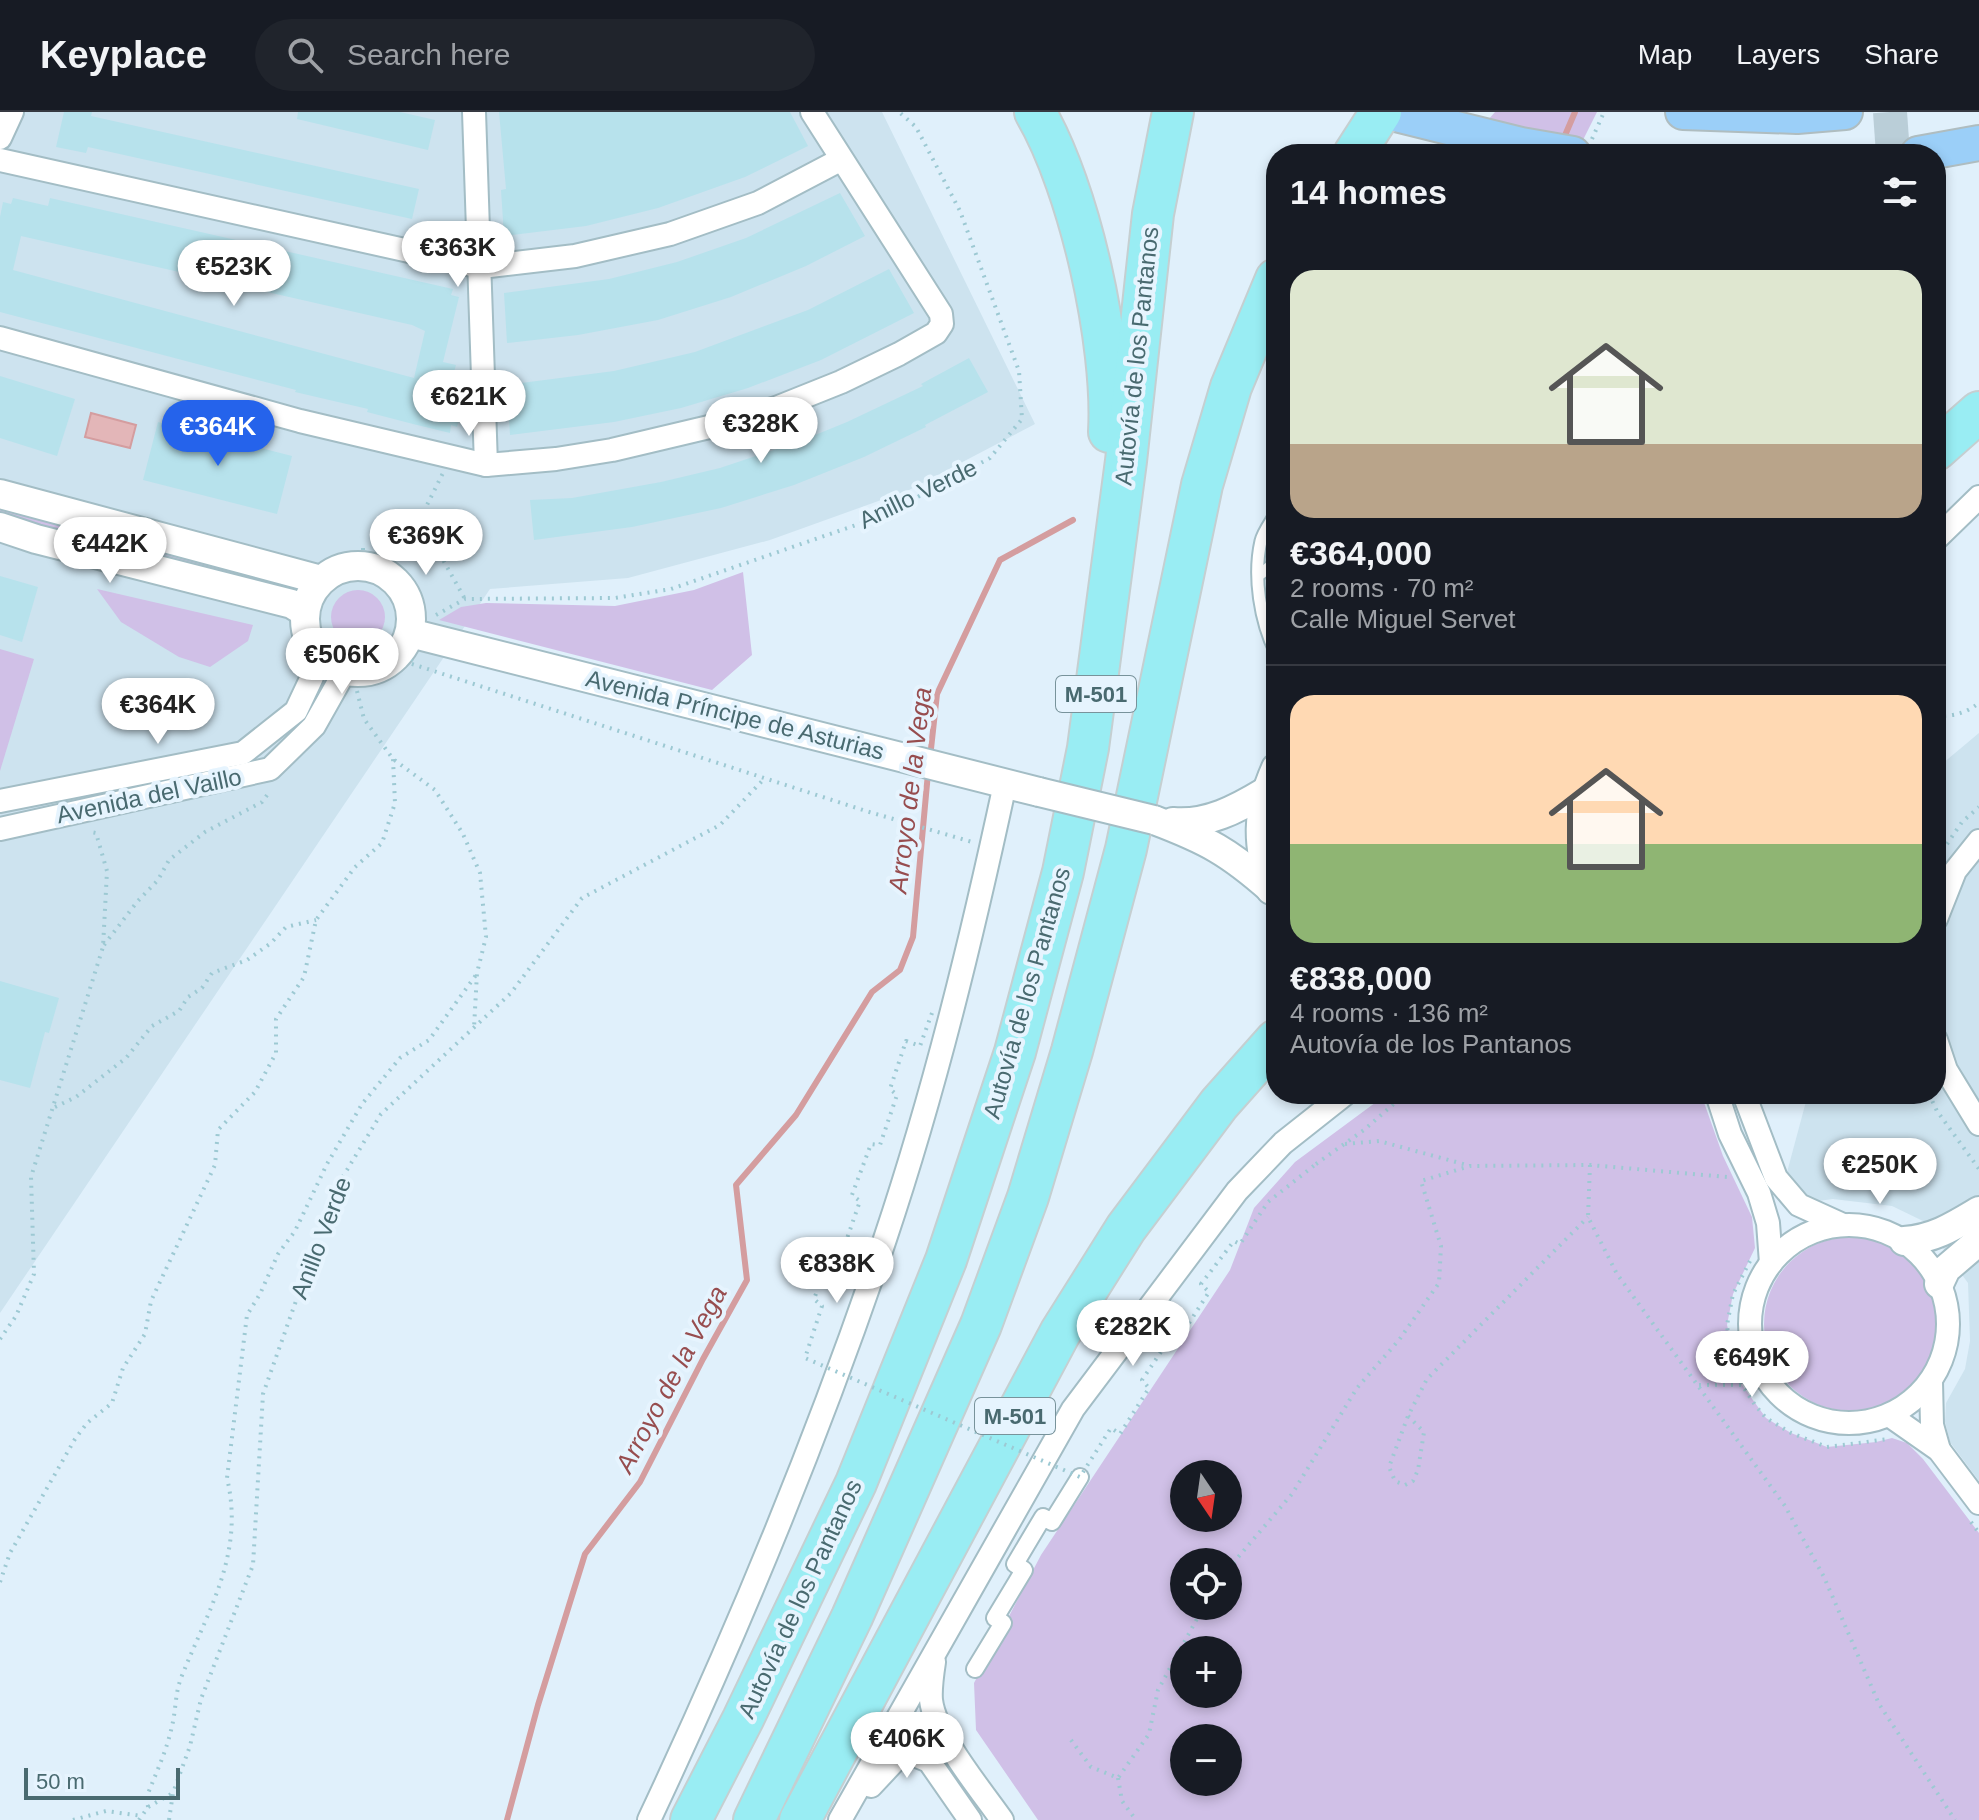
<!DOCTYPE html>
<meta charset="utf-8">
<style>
body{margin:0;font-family:Helvetica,sans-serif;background:#20242c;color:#f1f3f6;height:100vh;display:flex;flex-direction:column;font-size:30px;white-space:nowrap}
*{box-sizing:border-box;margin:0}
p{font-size:26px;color:#9ea1a6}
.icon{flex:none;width:44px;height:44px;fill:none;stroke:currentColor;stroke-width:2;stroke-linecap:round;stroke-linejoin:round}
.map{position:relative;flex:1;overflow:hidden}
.panel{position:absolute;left:1266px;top:32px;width:680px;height:960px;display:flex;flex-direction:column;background:#171b24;border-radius:32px;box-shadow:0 4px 12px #0003}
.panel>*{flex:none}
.needle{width:52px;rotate:167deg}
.tools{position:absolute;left:1170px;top:1348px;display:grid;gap:16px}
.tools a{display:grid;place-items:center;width:72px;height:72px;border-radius:50%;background:#171b24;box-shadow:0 4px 12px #0003;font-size:40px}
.scale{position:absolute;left:24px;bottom:20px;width:156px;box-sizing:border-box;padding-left:8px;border:4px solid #496a70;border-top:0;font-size:22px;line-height:28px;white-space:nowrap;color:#496a70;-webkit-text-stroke:6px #e6f4fe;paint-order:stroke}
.price{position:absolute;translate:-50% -68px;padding:0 18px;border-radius:28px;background:#fff;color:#222;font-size:26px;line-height:52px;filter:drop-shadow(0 2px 4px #0008)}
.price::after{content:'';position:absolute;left:50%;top:48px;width:24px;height:18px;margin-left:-12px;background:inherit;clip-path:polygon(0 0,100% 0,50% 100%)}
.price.on{background:#2563eb;color:#fff}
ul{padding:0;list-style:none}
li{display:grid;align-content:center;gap:16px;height:424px;padding:0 24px}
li+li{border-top:2px solid #363941}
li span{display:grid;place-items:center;height:248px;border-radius:24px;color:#555}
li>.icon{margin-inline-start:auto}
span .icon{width:144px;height:144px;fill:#fffc;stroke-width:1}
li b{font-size:34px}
h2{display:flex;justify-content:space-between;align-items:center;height:96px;padding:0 24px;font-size:34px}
header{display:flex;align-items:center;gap:48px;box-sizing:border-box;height:112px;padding:0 40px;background:#171b24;border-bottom:2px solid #363941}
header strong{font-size:38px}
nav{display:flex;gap:44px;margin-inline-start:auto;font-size:28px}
.search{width:560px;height:72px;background:#20242c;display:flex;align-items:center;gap:20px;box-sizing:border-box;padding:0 28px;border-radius:44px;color:#9ea1a6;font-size:30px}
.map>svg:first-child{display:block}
.residential{fill:#cde3ef}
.green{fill:#d0c0e7;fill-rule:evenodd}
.water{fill:#e3b6b8;stroke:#d49d9f;stroke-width:2}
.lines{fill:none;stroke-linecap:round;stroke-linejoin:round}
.stream{stroke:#d49d9f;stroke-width:6}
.building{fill:#b7e2ec;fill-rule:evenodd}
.primary-tunnel{stroke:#baced8;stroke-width:34;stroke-dasharray:34 17;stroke-linecap:butt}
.service-casing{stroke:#a3bdc5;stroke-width:15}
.pedestrian-casing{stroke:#a3bdc5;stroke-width:20}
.minor-casing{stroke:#a3bdc5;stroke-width:26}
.tertiary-casing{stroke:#a3bdc5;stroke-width:32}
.primary-casing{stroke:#afbdc0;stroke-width:38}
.motorway-casing{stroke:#c5cfd1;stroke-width:44}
.path{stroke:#9dc9d3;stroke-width:4;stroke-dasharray:2 6;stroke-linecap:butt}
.service{stroke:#fff;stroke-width:11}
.pedestrian{stroke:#fff;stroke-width:16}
.minor{stroke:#fff;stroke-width:22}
.tertiary{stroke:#fff;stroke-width:28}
.primary{stroke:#9bcff8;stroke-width:34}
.motorway{stroke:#99edf3;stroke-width:40}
.tertiary-bridge-casing{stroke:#a3bdc5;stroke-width:32;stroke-linecap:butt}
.path-bridge{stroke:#9dc9d3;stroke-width:4;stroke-dasharray:2 6;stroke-linecap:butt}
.tertiary-bridge{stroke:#fff;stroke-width:28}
.labels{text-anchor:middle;stroke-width:8;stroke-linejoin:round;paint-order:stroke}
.shield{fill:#e6f4fe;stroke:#78939b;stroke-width:2}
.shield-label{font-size:22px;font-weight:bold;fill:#496a70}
.street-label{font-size:24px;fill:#496a70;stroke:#e6f4fe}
.water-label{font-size:26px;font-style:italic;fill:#974d4f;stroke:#e6f4fe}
</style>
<header>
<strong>Keyplace</strong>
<div class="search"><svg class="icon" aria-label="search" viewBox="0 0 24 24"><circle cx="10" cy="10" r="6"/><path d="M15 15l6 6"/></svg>Search here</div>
<nav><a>Map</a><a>Layers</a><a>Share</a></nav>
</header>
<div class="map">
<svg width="1979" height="1708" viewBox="0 0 1979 1708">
<rect width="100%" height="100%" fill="#e0f0fb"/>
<g class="residential">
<polygon points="0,0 882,0 1035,312 909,378 770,428 628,466 490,477 0,1201"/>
<polygon points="1979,621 1979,1369 1950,1330 1945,1310 1946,1291 1965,1257 1970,1229 1968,1171 1923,1109 1892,1094 1833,1087 1803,1091 1786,1064 1808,982 1936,982 1936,657"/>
</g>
<g class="green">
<polygon points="1495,0 1597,0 1576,42 1458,42"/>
<polygon points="0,390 296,471 291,484 0,404"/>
<polygon points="743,460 752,543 712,578 439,508 461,495 486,491 615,494 694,478"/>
<polygon points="97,477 253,513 248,529 210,555 179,545 121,510"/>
<circle cx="358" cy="505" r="27"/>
<polygon points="0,537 34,547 0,659"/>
<path d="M1387 982H1701L1723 1044 1752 1105 1755 1136 1733 1182 1727 1213 1742 1273 1766 1306 1791 1321 1827 1335 1876 1330 1892 1326 1907 1331 1923 1347 1979 1421V1708H1038L976 1618 974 1571 1041 1443 1230 1158 1254 1096 1295 1050ZM1184 1362H1228V1406H1184ZM1184 1450H1228V1494H1184ZM1184 1538H1228V1582H1184ZM1184 1626H1228V1670H1184Z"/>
<circle cx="1851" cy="1212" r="87"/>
</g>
<polygon class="water" points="91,301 136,313 130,336 85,325"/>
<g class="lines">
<g class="stream">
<polyline points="1563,28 1575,0"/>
<polyline points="930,646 937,582 1000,448 1073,408"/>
<polyline points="507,1708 538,1593 585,1442 640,1370 703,1247 747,1168 736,1073 796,1003 872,880 900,858 913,825 928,661"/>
</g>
</g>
<g class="building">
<polygon points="64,0 92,0 91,4 419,77 412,107 88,35 86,41 56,35"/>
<polygon points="298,0 400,0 435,8 428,38 297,7"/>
<polygon points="499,0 790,0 808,34 745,65 658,96 586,114 504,124 501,78 506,77"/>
<polygon points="840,81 865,124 806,154 731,185 658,208 578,223 507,231 504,181 609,167 677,150 746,126"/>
<path d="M13 86 48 94 50 86 453 177 451 183 459 185 443 250 456 253 454 260 460 262 451 296 462 298 457 315 451 313 450 321 413 312 367 300 368 297 295 280 296 278 0 200V105L3 90 11 92ZM21 124 412 213 425 219 414 266 13 158Z"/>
<polygon points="889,157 914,201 821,248 748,276 681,296 614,310 510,323 507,273 614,259 695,240 808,198"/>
<polygon points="969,246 988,280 925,313 926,315 864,345 794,373 721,396 632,415 534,428 530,388 572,386 661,370 720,356 798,330 847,310 923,274 921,272"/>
<polygon points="0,264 75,287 57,344 0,326"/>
<polygon points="158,310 292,344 277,402 143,368"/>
<polygon points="0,464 38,475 22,530 0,523"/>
<polygon points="0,869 59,886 49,921 45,920 30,976 0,968"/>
</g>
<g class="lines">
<polyline class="primary-tunnel" points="1890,0 1893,42"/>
<g class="service-casing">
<g id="service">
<path d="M1276 401C1271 410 1263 420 1261 429 1253 464 1260 509 1276 541"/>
<polyline points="1259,463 1276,450"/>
</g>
</g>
<g class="pedestrian-casing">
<polyline id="pedestrian" points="975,1557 1003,1511 995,1506 1024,1458 1015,1452 1043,1405 1052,1410 1080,1365"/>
</g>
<g class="minor-casing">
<g id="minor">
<polyline points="474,0 486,353"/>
<polyline points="0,26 12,0"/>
<polyline points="0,48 481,155 575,144 670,122 758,91 840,48"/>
<polyline points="0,226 300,309 486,353 556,347 612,338 726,311 776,296 841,270 899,242 936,221 942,212 941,202 812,0"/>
<polyline points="1936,427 1979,385"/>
<polyline points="0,689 243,641 296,599 312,565 314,537"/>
<polyline points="0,717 270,657 314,614 345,559"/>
<polyline points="1936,807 1955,759 1979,729"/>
<polyline points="1936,928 1946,958 1979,1012"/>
<polyline points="1717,982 1730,1022 1759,1081 1768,1111 1771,1151"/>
<polyline points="1744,982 1776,1066 1799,1093 1843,1113"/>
<circle cx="1849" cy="1212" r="99"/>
<polyline points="1931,1270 1932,1313 1939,1338"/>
<polyline points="1889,1303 1939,1338 1979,1391"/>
<path d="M934 1550C932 1563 930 1576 931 1588 935 1623 981 1678 1002 1708"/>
<polyline points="871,1674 899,1644 912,1642 929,1649 970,1708"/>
<path d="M649 1708C738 1519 818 1325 885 1127 935 978 972 825 1005 672"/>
<polyline points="840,1708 1073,1297 1237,1079 1283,1031 1345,982"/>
</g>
</g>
<g class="tertiary-casing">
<g id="tertiary">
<polyline points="0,382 321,468"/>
<polyline points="0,415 36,427 292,492 305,500"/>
<circle cx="358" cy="507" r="53"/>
<polyline points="410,521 1039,680"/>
<path d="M1154 708C1207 728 1229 740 1271 777"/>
<path d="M1173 710C1207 713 1237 697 1265 680"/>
<path d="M1271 778C1257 731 1256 701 1276 656"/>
<path d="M1904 1129C1934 1127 1954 1114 1979 1099"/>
<polyline points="1939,1172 1946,1157 1979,1129"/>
</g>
</g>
<g class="primary-casing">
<g id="primary">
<polyline points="1388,0 1521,33 1573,42"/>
<polyline points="1683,0 1797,4 1845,0"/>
<polyline points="1918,42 1979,31"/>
</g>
</g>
<g class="motorway-casing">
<g id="motorway">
<path d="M1035 0C1080 77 1114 232 1109 320"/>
<polyline points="1354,42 1381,0"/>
<polyline points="1936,338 1979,300"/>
<polyline points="691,1708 743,1607 856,1371 946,1148 1015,940 1063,760 1088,636 1126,349 1153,102 1173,0"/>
<polyline points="754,1708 852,1505 981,1213 1028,1085 1072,939 1126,737 1202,373 1231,275 1276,167"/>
<polyline points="800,1708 1060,1221 1126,1116 1219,992 1276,928"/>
</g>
</g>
<g class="path">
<polyline points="1592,27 1604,0"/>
<polyline points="420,407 465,487"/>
<polyline points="363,438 363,436"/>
<polyline points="394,447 420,407 443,361"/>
<polyline points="436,503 465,487 615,486 671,477 882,404 990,346 1022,307 1019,259 960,99 916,15 899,0"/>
<polyline points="412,547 409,551 866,699 972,730"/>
<polyline points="357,579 364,607 393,647 435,678 463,722 480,761 486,825 477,861 474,916"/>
<path d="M1936 604C1954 604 1964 602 1979 591"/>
<polyline points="1947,732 1962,710 1979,695"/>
<polyline points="104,833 137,790 158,768 169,748 205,720 262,690 270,679"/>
<polyline points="1929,982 1937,999 1979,1057"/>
<polyline points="55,995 76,985 126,946 152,914 179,899 188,885 202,876 212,861 247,848 271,831 286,815 316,808"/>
<polyline points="1345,1032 1379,1029 1467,1053"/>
<polyline points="1316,1052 1364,1018 1405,982"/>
<polyline points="1590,1053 1588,1105 1617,1162 1785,1394 1824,1465 1879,1592 1955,1708"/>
<polyline points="1750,1149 1733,1182 1727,1213 1731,1249 1742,1273 1755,1293 1766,1306 1791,1321 1827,1335 1889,1327"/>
<polyline points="0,1227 16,1204 34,1162 31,1065 103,835 107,759 96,721 91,720"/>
<polyline points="1699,1273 1742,1273 1763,1259"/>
<polyline points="1408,1304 1424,1320 1418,1358 1413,1369 1405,1373 1395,1369 1389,1355 1408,1304 1427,1267 1588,1105"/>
<polyline points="1971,1410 1979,1421"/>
<polyline points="1228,1457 1292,1382 1357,1276 1399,1228 1439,1171 1441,1134 1421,1069 1470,1054 1590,1053 1727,1065"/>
<polyline points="0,1470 10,1441 75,1327 87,1311 112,1291 123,1256 145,1222 151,1189 215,1053 218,1018 255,980 276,941 276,907 304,865 316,808 355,755 382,731 395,691 393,647"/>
<polyline points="1071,1628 1091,1655 1118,1666 1149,1622 1158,1578 1204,1494"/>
<polyline points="1118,1666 1122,1689 1136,1708"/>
<path d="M148 1695 147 1684C156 1661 167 1638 172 1614 176 1598 175 1582 181 1566 208 1498 245 1442 227 1366L247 1203 260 1182 278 1142 295 1119 327 1052 362 992 400 946 429 928 476 863"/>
<polyline points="73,1708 106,1699 142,1704"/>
<polyline points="139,1708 148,1695 173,1681"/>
<polyline points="169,1708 173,1681 190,1634 201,1587 253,1453 263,1282 336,1076 381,1002 511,881 582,786 720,713 764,667"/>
</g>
<use href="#service" class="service"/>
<use href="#pedestrian" class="pedestrian"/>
<use href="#minor" class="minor"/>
<use href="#tertiary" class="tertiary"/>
<use href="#primary" class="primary"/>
<use href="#motorway" class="motorway"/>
<g class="tertiary-bridge-casing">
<polyline id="tertiary-bridge" points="1039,680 1154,708"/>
</g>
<polyline class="path-bridge" points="932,901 920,934 906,929 890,977 897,983 880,1033 871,1032 852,1083 860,1089 843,1138 832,1140 814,1187 822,1194 805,1246 1080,1365 1111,1316 1120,1322 1149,1276 1142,1268 1173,1222 1180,1225 1209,1180 1201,1172 1234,1129 1240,1132 1268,1090 1316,1052"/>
<use href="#tertiary-bridge" class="tertiary-bridge"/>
</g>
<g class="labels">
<g class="shield">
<rect x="1056" y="564" width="80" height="36" rx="6"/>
<rect x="975" y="1286" width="80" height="36" rx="6"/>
</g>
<g class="shield-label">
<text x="1096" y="590">M-501</text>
<text x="1015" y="1312">M-501</text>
</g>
<g class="street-label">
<text transform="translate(1137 244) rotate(-84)" y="8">Autovía de los Pantanos</text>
<text transform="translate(918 382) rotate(-26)" y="8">Anillo Verde</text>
<text transform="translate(735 603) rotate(14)" y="8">Avenida Príncipe de Asturias</text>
<text transform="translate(149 684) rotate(-12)" y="8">Avenida del Vaillo</text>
<text transform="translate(1027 881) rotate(-74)" y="8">Autovía de los Pantanos</text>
<text transform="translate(321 1126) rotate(-69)" y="8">Anillo Verde</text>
<text transform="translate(800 1487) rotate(-65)" y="8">Autovía de los Pantanos</text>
</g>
<g class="water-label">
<text transform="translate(910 678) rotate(-83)" y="9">Arroyo de la Vega</text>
<text transform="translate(671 1267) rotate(-62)" y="9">Arroyo de la Vega</text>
</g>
</g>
</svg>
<div class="tools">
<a><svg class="needle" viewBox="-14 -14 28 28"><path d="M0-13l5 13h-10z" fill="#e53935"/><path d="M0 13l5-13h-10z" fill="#9ea1a6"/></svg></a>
<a><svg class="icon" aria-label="locate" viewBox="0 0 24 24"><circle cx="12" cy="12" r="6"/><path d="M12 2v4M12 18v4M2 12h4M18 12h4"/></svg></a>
<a>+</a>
<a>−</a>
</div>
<div class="scale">50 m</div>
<b class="price" style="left:458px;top:177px">€363K</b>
<b class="price" style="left:234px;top:196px">€523K</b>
<b class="price" style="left:469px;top:326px">€621K</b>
<b class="price" style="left:761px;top:353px">€328K</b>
<b class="price on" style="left:218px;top:356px">€364K</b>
<b class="price" style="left:426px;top:465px">€369K</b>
<b class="price" style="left:110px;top:473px">€442K</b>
<b class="price" style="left:342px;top:584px">€506K</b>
<b class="price" style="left:158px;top:634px">€364K</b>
<b class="price" style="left:1880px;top:1094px">€250K</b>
<b class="price" style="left:837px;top:1193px">€838K</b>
<b class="price" style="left:1133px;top:1256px">€282K</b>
<b class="price" style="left:1752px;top:1287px">€649K</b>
<b class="price" style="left:907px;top:1668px">€406K</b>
<section class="panel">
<h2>14 homes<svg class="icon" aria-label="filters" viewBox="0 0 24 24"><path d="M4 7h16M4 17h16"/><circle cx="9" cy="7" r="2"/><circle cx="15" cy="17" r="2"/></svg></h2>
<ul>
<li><span style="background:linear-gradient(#dfe7d0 70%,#b9a48a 0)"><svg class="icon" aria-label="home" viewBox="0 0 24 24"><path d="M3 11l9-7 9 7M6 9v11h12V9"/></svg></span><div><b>€364,000</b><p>2 rooms · 70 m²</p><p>Calle Miguel Servet</p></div></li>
<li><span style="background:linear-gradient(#ffd9b3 60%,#8fb573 0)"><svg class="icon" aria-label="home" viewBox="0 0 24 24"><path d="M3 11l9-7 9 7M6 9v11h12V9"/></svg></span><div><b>€838,000</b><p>4 rooms · 136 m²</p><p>Autovía de los Pantanos</p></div></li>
</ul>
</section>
</div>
